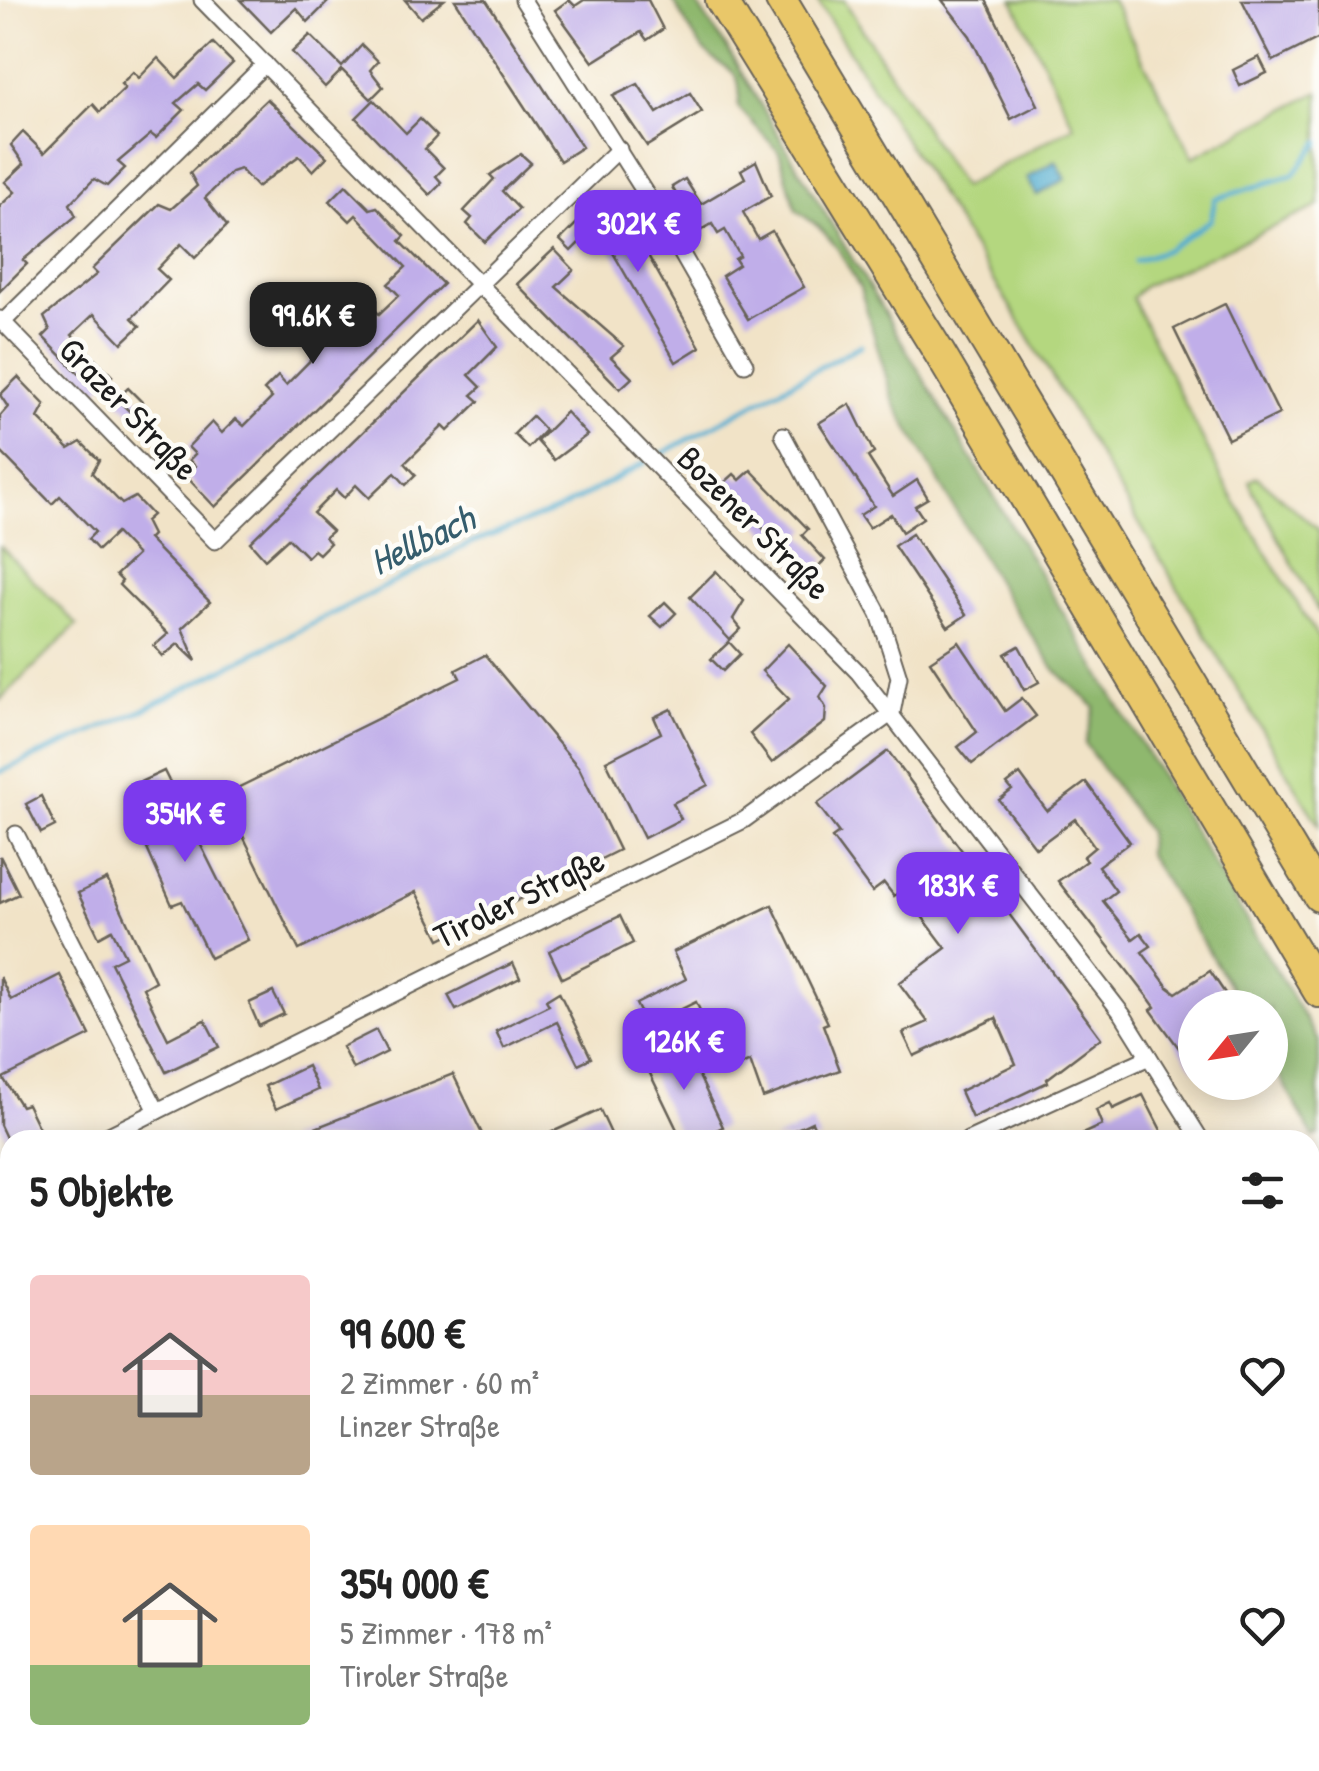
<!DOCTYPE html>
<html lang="de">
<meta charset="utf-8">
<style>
body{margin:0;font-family:"Patrick Hand",sans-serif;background:#f6f6f6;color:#222;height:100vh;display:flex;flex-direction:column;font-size:38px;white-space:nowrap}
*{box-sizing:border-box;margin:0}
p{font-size:32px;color:#767676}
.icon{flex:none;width:55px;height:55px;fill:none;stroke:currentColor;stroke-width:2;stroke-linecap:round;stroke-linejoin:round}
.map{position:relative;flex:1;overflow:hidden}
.drawer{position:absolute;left:0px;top:1130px;width:1320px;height:642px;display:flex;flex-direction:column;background:#fff;border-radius:30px 30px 0 0;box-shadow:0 5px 25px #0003}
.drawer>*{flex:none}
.needle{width:65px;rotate:240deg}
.controls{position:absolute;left:1178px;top:990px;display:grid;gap:20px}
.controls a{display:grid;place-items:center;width:110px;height:110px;border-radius:50%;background:#fff;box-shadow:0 5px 25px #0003;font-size:50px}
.price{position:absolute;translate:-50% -85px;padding:0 22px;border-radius:20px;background:#7c3aed;color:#fff;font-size:32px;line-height:65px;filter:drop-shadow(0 2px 5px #0008)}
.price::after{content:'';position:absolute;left:50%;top:60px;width:30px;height:22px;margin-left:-15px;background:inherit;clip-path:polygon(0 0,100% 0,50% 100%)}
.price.current{background:#222;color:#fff}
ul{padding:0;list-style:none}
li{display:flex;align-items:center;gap:30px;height:250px;padding:0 30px}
li span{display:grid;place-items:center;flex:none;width:280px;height:200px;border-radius:10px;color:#555}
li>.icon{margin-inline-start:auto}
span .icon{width:120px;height:120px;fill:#fffc;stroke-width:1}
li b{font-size:42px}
h2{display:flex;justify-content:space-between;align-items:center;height:120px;padding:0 30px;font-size:42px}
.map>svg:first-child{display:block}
.green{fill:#b4d77f;stroke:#687a4e;stroke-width:2.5}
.forest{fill:#8fb86e;stroke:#566a45;stroke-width:2.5}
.water{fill:#53add0;stroke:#386476;stroke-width:2.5}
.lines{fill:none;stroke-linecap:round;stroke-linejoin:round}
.stream{stroke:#53add0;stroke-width:5}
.building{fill:#c0aee9}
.street-casing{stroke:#676258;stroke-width:19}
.secondary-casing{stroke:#676258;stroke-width:26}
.highway-casing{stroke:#676258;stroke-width:34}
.street{stroke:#fff;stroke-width:15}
.secondary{stroke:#f6e9c3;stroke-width:22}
.highway{stroke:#e9c769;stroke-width:30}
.rail{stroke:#1c1c1c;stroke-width:5}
.labels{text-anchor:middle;stroke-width:9;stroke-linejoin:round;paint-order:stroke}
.street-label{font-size:35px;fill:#1c1c1c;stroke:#fdfcf7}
.water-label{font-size:38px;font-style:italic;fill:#355d6d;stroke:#fdfcf7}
</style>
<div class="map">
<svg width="1319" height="1771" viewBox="0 0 1319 1771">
<rect width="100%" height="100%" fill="#fdfcf7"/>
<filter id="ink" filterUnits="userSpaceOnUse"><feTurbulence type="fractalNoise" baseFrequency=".01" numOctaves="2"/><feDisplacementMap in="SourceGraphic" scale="20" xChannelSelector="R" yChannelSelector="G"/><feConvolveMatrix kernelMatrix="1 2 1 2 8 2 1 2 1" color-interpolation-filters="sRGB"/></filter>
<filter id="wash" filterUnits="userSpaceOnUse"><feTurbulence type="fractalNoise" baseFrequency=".0048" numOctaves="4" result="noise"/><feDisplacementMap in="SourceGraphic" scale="40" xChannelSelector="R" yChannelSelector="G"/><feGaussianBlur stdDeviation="2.25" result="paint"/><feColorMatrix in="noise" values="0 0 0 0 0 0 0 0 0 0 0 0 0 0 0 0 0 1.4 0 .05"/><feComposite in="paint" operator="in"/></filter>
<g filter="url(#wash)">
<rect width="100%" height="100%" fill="#f1e3c7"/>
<g class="green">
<polygon points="817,0 844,0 962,187 1074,126 1013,0 1112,0 1193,157 1319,92 1319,206 1144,286 1132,298 1227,488 1319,639 1319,826 1013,311"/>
<polygon points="1257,477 1319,530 1319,613 1253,491 1249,481"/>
<polygon points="0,546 77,625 0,700"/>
<polygon points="1319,1400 1319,1771 1202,1771 1196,1763 1310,1762 1310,1404"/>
<polygon points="545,1762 643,1762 643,1763 636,1771 527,1771"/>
<polygon points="800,1762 1186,1763 1175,1771 789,1771"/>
</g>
<g class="forest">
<path d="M673 0H694L728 50 1319 1042V1135L1313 1137 1270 1059V1008L1243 1007 1147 853 1148 832 1085 744 1095 707 1056 671 1006 598 894 403 860 288 838 249 819 227 796 210 779 152 738 107C745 63 723 72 704 50 691 35 682 16 673 0Z"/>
<polygon points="1319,1196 1319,1345 1310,1349 1310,1199"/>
<polygon points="303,1763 303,1762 436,1763 418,1771 285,1771"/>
</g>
<polygon class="water" points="1056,161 1066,179 1037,195 1027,178"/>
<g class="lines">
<g class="stream">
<polyline points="1135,261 1166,250 1211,220 1215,199 1293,175 1319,142"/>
<polyline points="656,457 861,345"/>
<polyline points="0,772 143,710 471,543 560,509 646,462"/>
</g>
</g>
<g id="blocks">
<g class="building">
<polygon points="240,0 330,0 308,22 296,8 271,32"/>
<polygon points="405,0 444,0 421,18"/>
<polygon points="455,0 486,0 582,147 560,161"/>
<polygon points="569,0 575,6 584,0 648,0 663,29 647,40 641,32 593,62 555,10"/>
<polygon points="942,0 986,0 1038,105 1011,119 970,36"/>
<polygon points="1242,0 1319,0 1319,38 1273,61"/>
<polygon points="310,35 342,67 362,45 378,61 370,70 383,87 371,99 342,70 325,87 292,52"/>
<polygon points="213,43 233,63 205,90 198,84 176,103 184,110 156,138 151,134 118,162 125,168 107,186 94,179 70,204 76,216 23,260 27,264 0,291 0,206 15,192 5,182 24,164 11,145 23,132 44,153 93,104 100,112 125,88 121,84 133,72 139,78 158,58 177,78"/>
<polygon points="1259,57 1267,73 1240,86 1233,70"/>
<polygon points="638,84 657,113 690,93 702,112 647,146 613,96"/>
<polygon points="267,99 327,157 313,171 299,156 257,187 240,169 231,172 205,198 227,226 195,258 181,244 157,269 169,280 132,318 140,326 122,343 94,314 72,335 112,376 96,391 43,337 50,330 44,317 97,274 92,269 159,204 171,209 197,186 190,173"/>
<polygon points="374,100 406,133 420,119 437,136 425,149 444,168 436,176 442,183 430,195 356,118"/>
<polygon points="521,154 531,163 502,191 519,209 485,242 467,224 472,218 464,211 494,179 490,175"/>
<polygon points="756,161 771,196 743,212 758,239 772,231 804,287 748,319 722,276 739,265 735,259 740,256 725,230 718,234 712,224 698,232 672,187 685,179 701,204 745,178 741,170"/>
<polygon points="346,185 370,209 377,207 405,236 400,241 443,284 215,507 185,475 195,466 189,460 195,454 188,447 212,422 222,433 236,419 244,426 272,398 264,390 278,376 286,385 352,318 342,309 359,293 379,314 399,295 388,284 406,267 356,215 350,221 330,201"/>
<polygon points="616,199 700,347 676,362 597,225 571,251 560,240 582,218"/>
<polygon points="554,249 574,270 556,287 624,346 611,357 632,378 620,389 517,284"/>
<polygon points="1225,304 1279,414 1228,439 1174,329"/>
<polygon points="478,320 497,347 469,375 481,387 472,395 479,401 448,431 443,426 405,463 416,475 406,485 395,473 369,498 356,485 344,498 336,490 313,513 332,531 325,537 330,543 319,554 314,550 307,557 288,538 265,559 250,542"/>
<polygon points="18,377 45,405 38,418 69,449 81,442 99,460 92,473 122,504 135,497 152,515 145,521 152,535 148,539 210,602 182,628 196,661 178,644 163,656 154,646 168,634 119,585 122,581 116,575 137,555 116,533 98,550 88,539 95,532 60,496 52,504 0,451 0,416 8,407 0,395"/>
<polygon points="128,388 149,409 138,420 117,399"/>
<polygon points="850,404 874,453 868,457 893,496 917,480 928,498 915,506 923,518 902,532 891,514 869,528 860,515 874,506 819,423"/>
<polygon points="566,412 587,435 554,460 537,441"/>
<polygon points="532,416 545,430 528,448 514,434"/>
<polygon points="751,470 808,529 802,535 825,560 807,577 723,484 734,474 740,480"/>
<polygon points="912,534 966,615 948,627 894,546"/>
<polygon points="716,571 744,601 733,619 741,629 730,640 690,597"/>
<polygon points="665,602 676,613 662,627 650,616"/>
<polygon points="729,642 740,654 723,671 711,659"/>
<polygon points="959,642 1005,711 1022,698 1036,716 972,764 958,747 977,732 930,661"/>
<polygon points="788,644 827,686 820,697 826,708 825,722 772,763 750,734 789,699 762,671"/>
<polygon points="1019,646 1039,682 1024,690 1005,654"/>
<polygon points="485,655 579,768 619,850 440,939 416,892 299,950 223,795 460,678 456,670"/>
<polygon points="671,709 708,785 673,803 681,819 644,838 606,761 661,733 654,717"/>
<polygon points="888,751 1101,1038 1047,1079 1048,1082 972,1118 960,1091 1016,1064 996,1018 914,1056 903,1033 928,1022 899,983 946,948 902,890 894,896 884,883 872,892 832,838 839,833 817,804"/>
<polygon points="164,771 248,940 210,958 182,901 172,905 144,842 151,838 127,788"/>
<polygon points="1020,774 1047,811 1086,782 1130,842 1098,866 1116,891 1103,901 1133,939 1141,933 1151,946 1142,952 1168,987 1176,993 1210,971 1235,1008 1195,1008 1195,1070 1151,1010 1155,1007 1150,1000 1058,881 1086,861 1083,857 1095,847 1075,819 1036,848 999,800 1012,790 1007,784"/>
<polygon points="41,796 55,826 41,833 26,804"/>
<polygon points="0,856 19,894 0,903"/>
<polygon points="107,879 155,981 143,988 168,1039 205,1020 219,1047 166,1072 111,963 125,956 112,930 99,937 78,893"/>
<polygon points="772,905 828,1023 823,1025 840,1070 763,1098 750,1061 729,1071 696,1002 647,1026 636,1004 686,979 673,952"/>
<polygon points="620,916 633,943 562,978 549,951"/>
<polygon points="513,963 520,978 456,1010 448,995"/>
<polygon points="60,975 90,1035 3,1078 21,1106 27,1104 41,1133 27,1140 7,1140 0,1125 0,977 11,1000"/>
<polygon points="273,992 284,1014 259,1026 249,1003"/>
<polygon points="559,992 591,1058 578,1064 557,1022 504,1048 496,1031 549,1005 546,1000"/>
<polygon points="376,1030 387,1052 353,1069 342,1047"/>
<polygon points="683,1042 723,1127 695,1140 682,1140 644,1061"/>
<polygon points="307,1066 318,1090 276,1109 265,1086"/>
<polygon points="453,1074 485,1140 287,1140 287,1139"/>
<polygon points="1143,1095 1166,1140 1069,1140 1102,1125 1096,1110 1110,1103 1113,1109"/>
<polygon points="600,1110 614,1140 535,1140"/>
<polygon points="812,1122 820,1140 773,1140"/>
</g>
</g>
</g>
<g filter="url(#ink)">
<use href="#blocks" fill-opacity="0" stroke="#676258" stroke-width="2.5"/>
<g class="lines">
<g class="street-casing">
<g id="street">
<polyline points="202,0 858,672 1123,1015 1201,1140"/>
<polyline points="523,0 663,221 745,364"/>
<polyline points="0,319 215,541 619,149"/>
<polyline points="3,322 265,64"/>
<polyline points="16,834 157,1111"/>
<polyline points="99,1140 744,820 892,713 899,677 879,614 783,435"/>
<polyline points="968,1140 1149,1057"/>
<polyline points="0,1193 10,1187"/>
<polyline points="0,1585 10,1580"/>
<polyline points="1169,1762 1175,1771"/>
<polyline points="766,1771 776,1762"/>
</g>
</g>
<g class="secondary-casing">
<g id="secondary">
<polyline points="1310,1169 1319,1166"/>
<polyline points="662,1771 669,1762"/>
</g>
</g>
<g class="highway-casing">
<g id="highway">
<polyline points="721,0 940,354 1319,992"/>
<polyline points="781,0 1319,896"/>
</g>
</g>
<use href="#street" class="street"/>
<use href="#secondary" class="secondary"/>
<use href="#highway" class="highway"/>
<g class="rail">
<polyline points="1310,1382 1319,1378"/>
<polyline points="450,1771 468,1762"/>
<polyline points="505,1771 524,1762"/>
</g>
</g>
</g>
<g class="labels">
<g class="street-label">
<text transform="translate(129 409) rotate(46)" y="12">Grazer Straße</text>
<text transform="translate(754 523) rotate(45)" y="12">Bozener Straße</text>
<text transform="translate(519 898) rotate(-26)" y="12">Tiroler Straße</text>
</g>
<g class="water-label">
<text transform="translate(422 540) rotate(-26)" y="13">Hellbach</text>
</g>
</g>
</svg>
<div class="controls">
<a><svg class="needle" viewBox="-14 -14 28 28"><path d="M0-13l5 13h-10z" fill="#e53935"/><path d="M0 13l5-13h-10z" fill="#767676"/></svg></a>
</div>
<b class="price" style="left:638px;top:275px">302K €</b>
<b class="price current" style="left:313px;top:367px">99.6K €</b>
<b class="price" style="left:185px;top:865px">354K €</b>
<b class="price" style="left:958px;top:937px">183K €</b>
<b class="price" style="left:684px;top:1093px">126K €</b>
<section class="drawer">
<h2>5 Objekte<svg class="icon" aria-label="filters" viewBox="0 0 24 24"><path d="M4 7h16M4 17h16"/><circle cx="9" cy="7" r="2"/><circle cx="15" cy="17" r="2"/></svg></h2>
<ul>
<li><span style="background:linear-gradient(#f6c9c9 60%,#b9a48a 0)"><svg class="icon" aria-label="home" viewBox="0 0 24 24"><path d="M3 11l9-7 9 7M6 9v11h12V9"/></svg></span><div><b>99 600 €</b><p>2 Zimmer · 60 m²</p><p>Linzer Straße</p></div><svg class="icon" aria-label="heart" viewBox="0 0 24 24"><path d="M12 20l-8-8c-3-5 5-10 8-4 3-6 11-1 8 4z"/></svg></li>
<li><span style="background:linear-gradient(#ffd9b3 70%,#8fb573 0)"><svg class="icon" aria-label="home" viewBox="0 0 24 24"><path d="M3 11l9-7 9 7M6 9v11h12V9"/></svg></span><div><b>354 000 €</b><p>5 Zimmer · 178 m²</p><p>Tiroler Straße</p></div><svg class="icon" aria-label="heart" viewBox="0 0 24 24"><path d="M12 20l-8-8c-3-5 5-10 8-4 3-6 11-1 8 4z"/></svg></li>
</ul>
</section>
</div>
